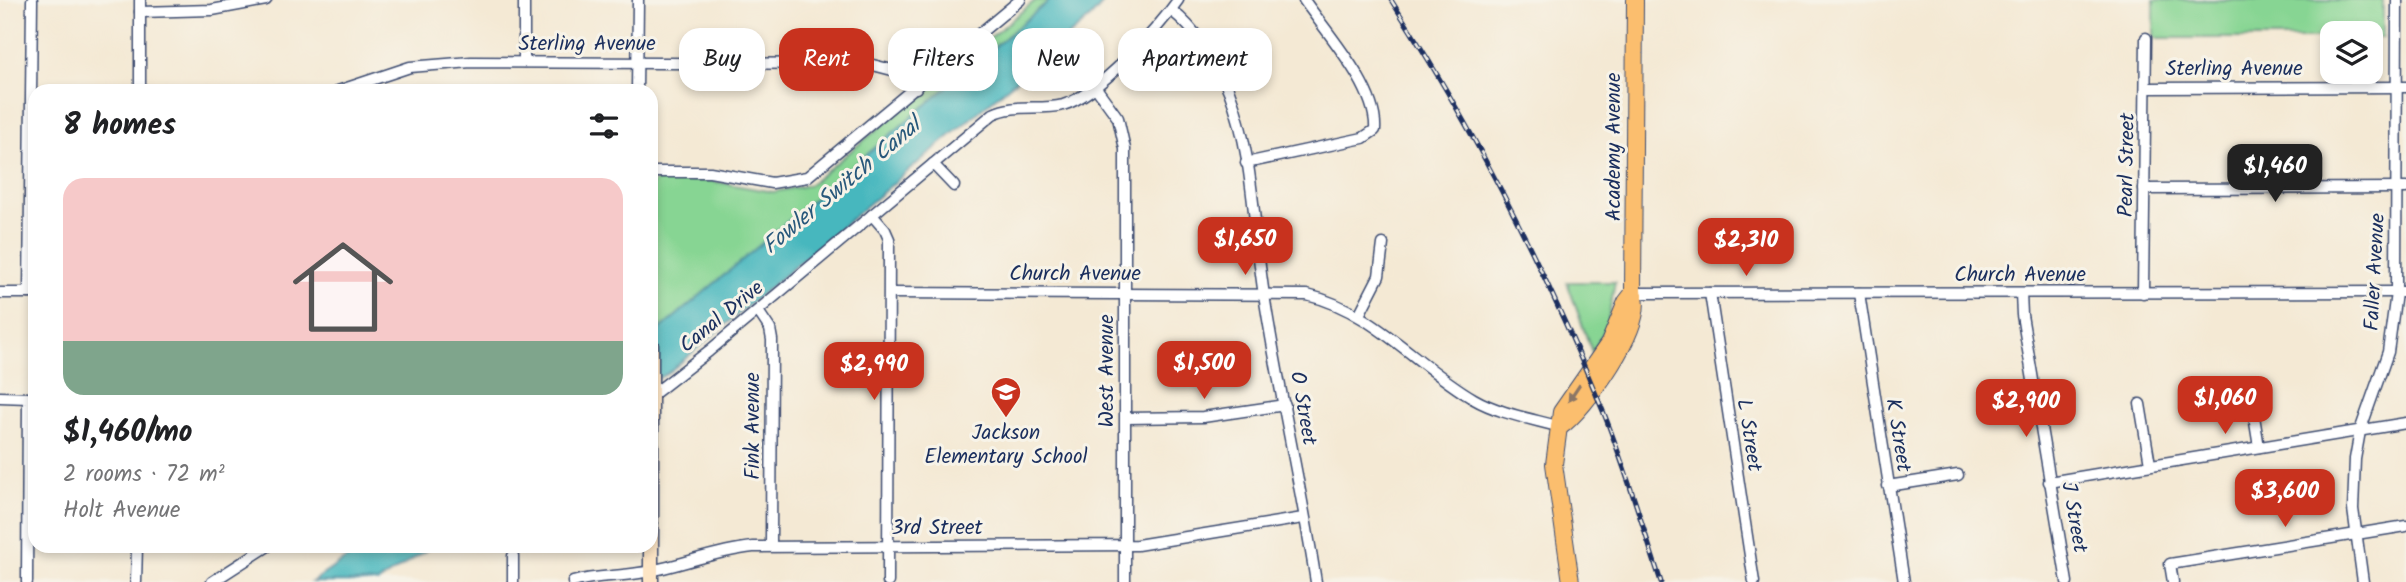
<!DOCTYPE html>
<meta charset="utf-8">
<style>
body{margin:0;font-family:Kalam,sans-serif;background:#f6f6f6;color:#202124;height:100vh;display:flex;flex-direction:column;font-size:26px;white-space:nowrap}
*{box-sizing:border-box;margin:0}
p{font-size:23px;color:#757577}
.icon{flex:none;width:38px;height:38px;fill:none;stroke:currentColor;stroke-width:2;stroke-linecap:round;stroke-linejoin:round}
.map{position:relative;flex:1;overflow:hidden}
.drawer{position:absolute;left:28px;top:84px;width:630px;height:469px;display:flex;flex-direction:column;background:#fff;border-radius:21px;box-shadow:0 4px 10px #0003}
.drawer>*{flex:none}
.guide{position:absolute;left:679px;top:28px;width:665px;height:63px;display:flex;gap:14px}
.controls{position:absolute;left:2320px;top:21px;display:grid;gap:14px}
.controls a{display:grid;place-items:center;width:63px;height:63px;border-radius:14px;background:#fff;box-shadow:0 4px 10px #0003;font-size:35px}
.price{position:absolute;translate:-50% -60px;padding:0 16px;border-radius:14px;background:#c8321e;color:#fff;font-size:23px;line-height:46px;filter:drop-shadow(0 2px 4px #0008)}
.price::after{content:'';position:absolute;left:50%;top:42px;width:21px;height:16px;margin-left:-10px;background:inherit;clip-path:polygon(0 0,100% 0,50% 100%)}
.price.selected{background:#222;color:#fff}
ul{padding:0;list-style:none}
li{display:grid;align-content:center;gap:14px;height:371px;padding:0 35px}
li span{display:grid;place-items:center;height:217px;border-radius:21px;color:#555}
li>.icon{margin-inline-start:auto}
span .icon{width:126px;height:126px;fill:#fffc;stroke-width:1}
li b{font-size:30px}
h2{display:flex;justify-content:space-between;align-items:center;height:84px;padding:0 35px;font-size:30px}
.chip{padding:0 24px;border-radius:21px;background:#fff;box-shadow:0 4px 10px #0003;font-size:24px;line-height:63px}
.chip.selected{background:#c8321e;color:#fff}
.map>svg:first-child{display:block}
.green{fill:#87d593;stroke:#518278;stroke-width:2}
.water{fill:#47b7be;stroke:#31738e;stroke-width:2}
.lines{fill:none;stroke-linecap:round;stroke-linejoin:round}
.street-casing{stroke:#3c4b70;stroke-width:13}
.secondary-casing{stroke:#3c4b70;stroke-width:17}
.primary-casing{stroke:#3c4b70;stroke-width:18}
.street{stroke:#fff;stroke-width:10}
.secondary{stroke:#fde5c5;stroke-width:14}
.primary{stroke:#fbbe6e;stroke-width:16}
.rail-casing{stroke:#1b2f5e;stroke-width:5}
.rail{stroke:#f7f3e8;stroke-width:2.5;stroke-dasharray:8;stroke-linecap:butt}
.oneway{fill:#8b7666}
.labels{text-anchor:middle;stroke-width:6;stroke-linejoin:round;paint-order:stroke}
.street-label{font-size:21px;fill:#1b2f5e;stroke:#f7f3e8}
.poi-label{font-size:21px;fill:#1b2f5e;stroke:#f7f3e8}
.water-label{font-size:23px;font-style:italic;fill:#28587b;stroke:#f7f3e8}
</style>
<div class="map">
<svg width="2406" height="582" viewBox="0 0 2406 582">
<rect width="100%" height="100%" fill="#f7f3e8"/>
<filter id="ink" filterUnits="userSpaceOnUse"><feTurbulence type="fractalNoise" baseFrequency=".0143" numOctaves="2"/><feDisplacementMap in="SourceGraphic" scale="14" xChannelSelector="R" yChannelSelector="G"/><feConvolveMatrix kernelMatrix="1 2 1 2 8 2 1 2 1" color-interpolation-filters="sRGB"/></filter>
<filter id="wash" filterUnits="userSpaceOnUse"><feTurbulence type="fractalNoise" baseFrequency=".00686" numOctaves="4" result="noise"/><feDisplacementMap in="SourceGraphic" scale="28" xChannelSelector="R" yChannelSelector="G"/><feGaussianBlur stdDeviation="1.57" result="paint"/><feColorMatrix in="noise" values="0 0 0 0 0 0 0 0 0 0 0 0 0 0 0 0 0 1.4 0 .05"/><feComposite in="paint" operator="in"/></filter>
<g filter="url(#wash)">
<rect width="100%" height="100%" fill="#f4e9d4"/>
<g class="green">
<polygon points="1036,0 1050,0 660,330 651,297 651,186 656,180 712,181 773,192 809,185"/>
<polygon points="2154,0 2383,0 2383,38 2371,38 2371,33 2333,33 2333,38 2154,38"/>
<polygon points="1567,282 1615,282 1607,325 1592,352"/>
</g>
<g class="water">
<polygon points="1050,0 1106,0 1091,17 667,374 651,382 651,337"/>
<polygon points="365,546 433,546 378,582 312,582"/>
</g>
</g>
<g filter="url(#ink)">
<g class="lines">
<g class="street-casing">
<g id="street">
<path d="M1171 10C1196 29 1217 62 1229 91 1254 156 1253 227 1264 295 1279 391 1301 486 1316 582"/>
<polyline points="140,12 212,10 266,0"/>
<polyline points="524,62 524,0"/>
<polyline points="1094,85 1118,118 1125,149 1125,582"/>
<polyline points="2146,88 2406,87"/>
<polyline points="140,91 140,0"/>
<polyline points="338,91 410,67 471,62 869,64 896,71 916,88"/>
<polyline points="637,91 638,0"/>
<path d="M1246 163 1363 138 1375 130C1378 89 1326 32 1304 0"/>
<polyline points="933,164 954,186"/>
<polyline points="651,172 710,172 772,183 807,177 1020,0"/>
<polyline points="2144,189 2406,188"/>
<polyline points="872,215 885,230 889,239 888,582"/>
<polyline points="0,293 35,293"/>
<polyline points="29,293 32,0"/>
<path d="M890 293 1307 295C1373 310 1417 366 1474 399 1498 413 1532 419 1560 427"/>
<polyline points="1633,293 2406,292"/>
<polyline points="1710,293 1754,582"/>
<polyline points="1859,293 1904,582"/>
<polyline points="2021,293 2022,315 2067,582"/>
<polyline points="2143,293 2146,38"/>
<polyline points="758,311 770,329 772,340 771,546"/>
<polyline points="1359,315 1379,276 1383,244"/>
<path d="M651 396 709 351 993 114C1015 103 1040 111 1063 105 1098 95 1157 30 1178 0"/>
<polyline points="0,397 28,398 27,582"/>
<polyline points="2140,404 2150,464"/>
<polyline points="2252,404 2259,447"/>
<polyline points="1126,418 1203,417 1285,405"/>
<polyline points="2049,482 2406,423"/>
<polyline points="1888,486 1958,475"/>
<polyline points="136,582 137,546"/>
<polyline points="212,582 268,546"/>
<polyline points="513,582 513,556"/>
<path d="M573 582C596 575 616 577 639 573 678 567 713 551 753 547L1137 545 1303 518"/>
<polyline points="2173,582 2170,564 2406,526"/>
<polyline points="2363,582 2353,509 2355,459 2360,431 2388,352 2396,293 2397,0"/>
</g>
</g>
<g class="secondary-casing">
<polyline id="secondary" points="651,582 651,345"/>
</g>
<g class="primary-casing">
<g id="primary">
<path d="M1560 427C1583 413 1650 320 1633 293L1635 0"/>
<polyline points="1571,582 1554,464 1561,412 1609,343 1626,302 1633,293"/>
</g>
</g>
<use href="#street" class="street"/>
<use href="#secondary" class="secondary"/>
<use href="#primary" class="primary"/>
<g class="rail-casing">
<path id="rail" d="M1391 0C1475 130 1544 267 1603 411 1625 466 1642 525 1661 582"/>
</g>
<use href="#rail" class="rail"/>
</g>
<defs><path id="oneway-solid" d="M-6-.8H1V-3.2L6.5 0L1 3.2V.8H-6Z" transform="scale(1.75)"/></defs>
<use class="oneway" href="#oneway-solid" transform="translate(1574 393) rotate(124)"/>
</g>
<defs>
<g id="school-pin" transform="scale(1.575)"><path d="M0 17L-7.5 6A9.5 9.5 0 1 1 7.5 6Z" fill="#c8321e" stroke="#f7f3e8"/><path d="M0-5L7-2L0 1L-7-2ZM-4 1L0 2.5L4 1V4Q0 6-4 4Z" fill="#fff"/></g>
</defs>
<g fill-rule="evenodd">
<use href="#school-pin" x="1006" y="392"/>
</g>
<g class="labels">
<g class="street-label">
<text x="587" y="50">Sterling Avenue</text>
<text x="2234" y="75">Sterling Avenue</text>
<text transform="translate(1613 147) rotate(-90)" y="7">Academy Avenue</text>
<text transform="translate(2126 165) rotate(-89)" y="7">Pearl Street</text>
<text transform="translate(2374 272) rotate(-87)" y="7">Faller Avenue</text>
<text x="1075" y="280">Church Avenue</text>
<text x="2020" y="281">Church Avenue</text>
<text transform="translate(721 316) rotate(-39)" y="7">Canal Drive</text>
<text transform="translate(1106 371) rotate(-90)" y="7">West Avenue</text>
<text transform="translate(1304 408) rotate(80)" y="7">O Street</text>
<text transform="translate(752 426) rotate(-90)" y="7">Fink Avenue</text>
<text transform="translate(1750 435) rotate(81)" y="7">L Street</text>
<text transform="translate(1899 435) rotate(81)" y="7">K Street</text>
<text transform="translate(2075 517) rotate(80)" y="7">J Street</text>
<text x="937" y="534">3rd Street</text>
</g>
<g class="poi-label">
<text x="1006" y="439">Jackson<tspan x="1006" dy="24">Elementary School</tspan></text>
</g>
<g class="water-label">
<text transform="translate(841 185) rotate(-40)" y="8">Fowler Switch Canal</text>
</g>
</g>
</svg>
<div class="controls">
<a><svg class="icon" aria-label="layers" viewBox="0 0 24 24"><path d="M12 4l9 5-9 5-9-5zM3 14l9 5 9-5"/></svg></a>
</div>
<b class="price selected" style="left:2275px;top:204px">$1,460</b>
<b class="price" style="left:1245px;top:277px">$1,650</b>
<b class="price" style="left:1746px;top:278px">$2,310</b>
<b class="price" style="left:1204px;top:401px">$1,500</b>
<b class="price" style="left:874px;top:402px">$2,990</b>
<b class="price" style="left:2225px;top:436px">$1,060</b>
<b class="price" style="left:2026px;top:439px">$2,900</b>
<b class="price" style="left:2285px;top:529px">$3,600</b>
<div class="guide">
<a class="chip">Buy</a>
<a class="chip selected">Rent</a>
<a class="chip">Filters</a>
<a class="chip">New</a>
<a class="chip">Apartment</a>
</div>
<section class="drawer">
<h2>8 homes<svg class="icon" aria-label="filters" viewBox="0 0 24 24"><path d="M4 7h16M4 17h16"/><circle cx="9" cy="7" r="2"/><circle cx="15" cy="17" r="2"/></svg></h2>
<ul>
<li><span style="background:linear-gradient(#f6c9c9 75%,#7fa58c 0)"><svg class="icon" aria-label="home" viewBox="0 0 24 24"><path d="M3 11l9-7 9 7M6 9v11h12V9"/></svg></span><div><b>$1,460/mo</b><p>2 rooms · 72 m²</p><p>Holt Avenue</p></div></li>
</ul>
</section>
</div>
